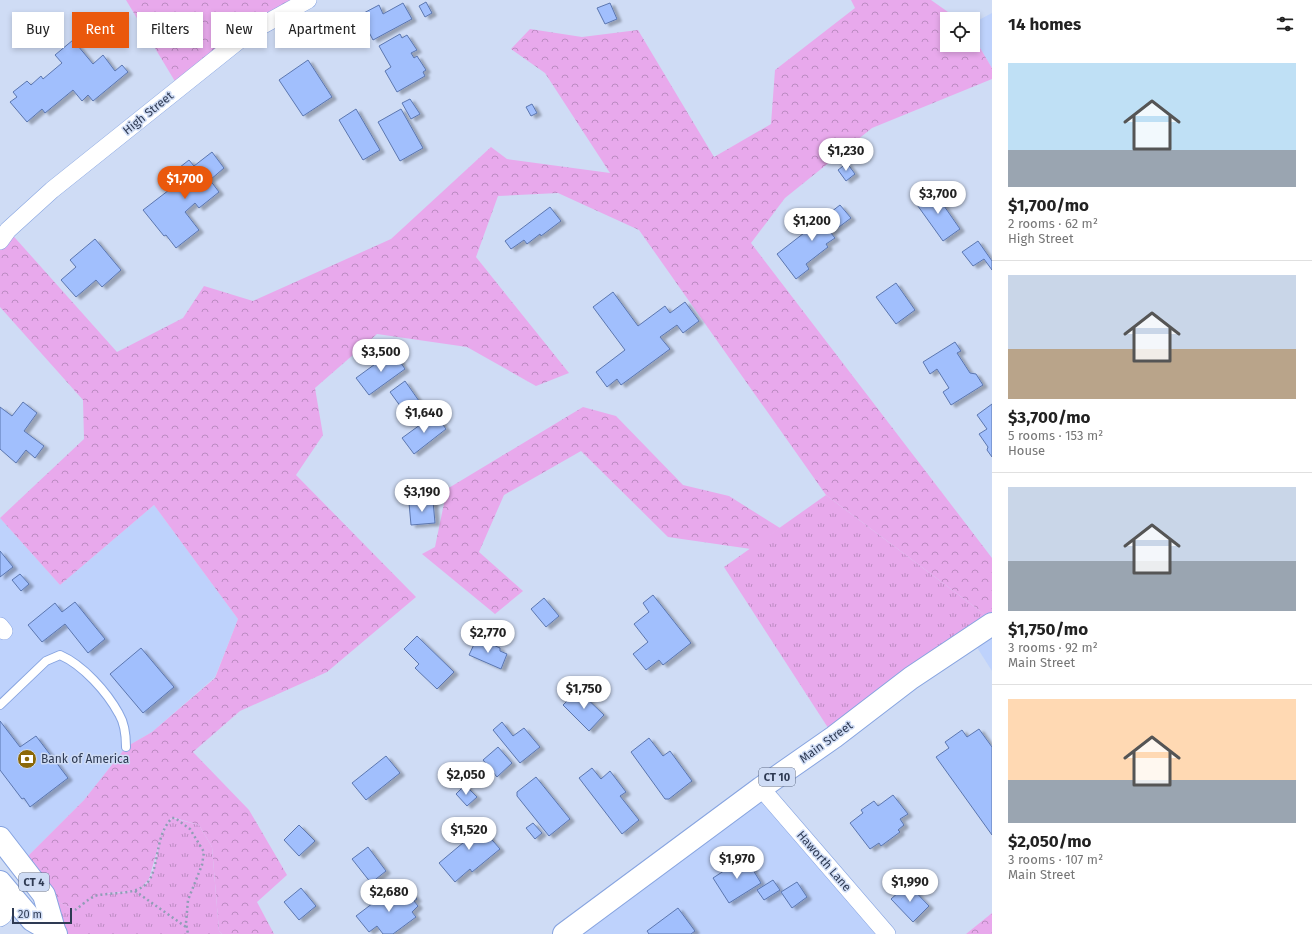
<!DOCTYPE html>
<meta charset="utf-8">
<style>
body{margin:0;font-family:"Fira Sans",sans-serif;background:#f2f2f2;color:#222;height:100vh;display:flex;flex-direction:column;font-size:15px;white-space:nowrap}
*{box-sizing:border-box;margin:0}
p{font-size:13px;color:#767676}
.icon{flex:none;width:22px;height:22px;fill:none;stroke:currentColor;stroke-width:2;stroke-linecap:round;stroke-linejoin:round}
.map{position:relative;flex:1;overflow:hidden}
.drawer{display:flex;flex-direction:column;background:#fff;width:320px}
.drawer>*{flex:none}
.top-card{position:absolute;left:12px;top:12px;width:380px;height:36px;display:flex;gap:8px}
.fabs{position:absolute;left:940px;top:12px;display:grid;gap:8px}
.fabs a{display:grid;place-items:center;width:40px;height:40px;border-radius:0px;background:#fff;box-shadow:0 2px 6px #0003;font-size:20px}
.scale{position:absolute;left:12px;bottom:10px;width:60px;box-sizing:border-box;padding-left:4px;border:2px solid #2e3a53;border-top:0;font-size:11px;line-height:14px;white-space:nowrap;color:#2e3a53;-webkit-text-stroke:3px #cfdcf5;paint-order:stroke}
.price{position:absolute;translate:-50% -34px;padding:0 9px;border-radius:14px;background:#fff;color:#222;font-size:13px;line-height:26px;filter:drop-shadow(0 1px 2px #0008)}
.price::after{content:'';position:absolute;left:50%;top:24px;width:12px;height:9px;margin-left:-6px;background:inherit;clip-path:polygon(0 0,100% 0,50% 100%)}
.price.selected{background:#ea580c;color:#fff}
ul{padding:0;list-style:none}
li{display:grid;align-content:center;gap:8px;height:212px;padding:0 16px}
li+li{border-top:1px solid #e0e0e0}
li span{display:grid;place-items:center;height:124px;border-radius:0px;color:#555}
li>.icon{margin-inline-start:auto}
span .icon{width:72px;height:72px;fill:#fffc;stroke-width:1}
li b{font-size:17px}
h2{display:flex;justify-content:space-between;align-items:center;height:48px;padding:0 16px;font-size:17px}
.tag{padding:0 14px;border-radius:0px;background:#fff;box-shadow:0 2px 6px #0003;font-size:14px;line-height:36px}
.tag.selected{background:#ea580c;color:#fff}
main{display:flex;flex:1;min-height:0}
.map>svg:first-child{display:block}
.built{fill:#bed2fc}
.forest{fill:url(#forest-crowns)}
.park{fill:url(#park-tufts)}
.building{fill:#a1bffd;stroke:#5b76af;filter:url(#shadow)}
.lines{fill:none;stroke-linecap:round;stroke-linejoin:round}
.lane-casing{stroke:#87a4e0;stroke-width:10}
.street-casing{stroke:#87a4e0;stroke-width:18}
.primary-casing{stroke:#87a4e0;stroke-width:24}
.highway-casing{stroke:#87a4e0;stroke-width:24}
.path{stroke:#909db6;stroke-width:2.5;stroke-dasharray:2 3;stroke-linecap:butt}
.lane{stroke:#fff;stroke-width:8}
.street{stroke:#fff;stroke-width:17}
.primary{stroke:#fff;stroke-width:22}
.highway{stroke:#fff;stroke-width:22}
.labels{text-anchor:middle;stroke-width:3;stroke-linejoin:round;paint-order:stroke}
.shield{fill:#cfdcf5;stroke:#5e6b84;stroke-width:1}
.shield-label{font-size:11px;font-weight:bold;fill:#2e3a53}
.street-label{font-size:12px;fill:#2e3a53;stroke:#cfdcf5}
.poi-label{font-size:12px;fill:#2e3a53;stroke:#cfdcf5;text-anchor:start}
</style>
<main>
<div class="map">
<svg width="992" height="934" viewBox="0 0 992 934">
<defs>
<pattern id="forest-crowns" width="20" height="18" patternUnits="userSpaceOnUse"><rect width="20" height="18" fill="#e8a9ec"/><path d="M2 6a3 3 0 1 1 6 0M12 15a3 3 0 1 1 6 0" fill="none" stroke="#bc8bc2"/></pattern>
<pattern id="park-tufts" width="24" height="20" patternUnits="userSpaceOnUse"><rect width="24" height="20" fill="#e8a9ec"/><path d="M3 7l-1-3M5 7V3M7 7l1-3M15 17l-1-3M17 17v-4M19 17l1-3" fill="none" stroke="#bc8bc2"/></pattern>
<filter id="shadow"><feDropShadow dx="4.5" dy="2.5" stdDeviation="1" flood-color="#0004"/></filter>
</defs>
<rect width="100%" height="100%" fill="#cfdcf5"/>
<g class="built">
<polygon points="992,13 992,68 973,36 973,23"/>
<polygon points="154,505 238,619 215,677 152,732 126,747 84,800 20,864 0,838 0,518 60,585"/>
<polygon points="992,624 992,671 971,638"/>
<polygon points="761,788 887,934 564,934"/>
</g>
<g class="forest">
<polygon points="126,0 308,0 179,88"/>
<polygon points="851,0 931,0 958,19 947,19 947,45 973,45 973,36 992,68 992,79 872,128 785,198 751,243 992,558 992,620 826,495 639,230 558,193 498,196 476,257 569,373 536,386 467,347 377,334 315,388 323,435 296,475 416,597 327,672 240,711 193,752 249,810 287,875 257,902 274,934 222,934 219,931 212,847 199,825 175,818 171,818 163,830 149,879 142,887 135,891 110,893 94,897 75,910 44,895 20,864 84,800 126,747 152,732 215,678 238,619 154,505 60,585 0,518 84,439 83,400 0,307 0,241 8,230 117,352 183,318 204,286 253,301 391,239 491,147 507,159 610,173 545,73 511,49 530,29 582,37 638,30 714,157 771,124 775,70 855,8"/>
<polygon points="583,407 616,416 683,485 729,496 780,528 751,549 668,537 581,451 504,495 479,552 523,591 495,614 422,554 435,547 447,489"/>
<polygon points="992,913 992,934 966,934"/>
</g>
<g class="park">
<polygon points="826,495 992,620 834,737 724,567"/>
<path d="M172 818 199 825 212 847 219 931 222 934H56L44 895 75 910C81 906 88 899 95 896 112 891 140 897 150 879 160 860 155 836 172 818Z"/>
</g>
<g class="building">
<polygon points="426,2 432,13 425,17 419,6"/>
<polygon points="403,3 412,19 373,40 360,15 379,5 383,14"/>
<polygon points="610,3 617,19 605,24 597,8"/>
<polygon points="400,34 402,38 407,35 417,50 411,53 414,58 417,56 426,70 423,72 425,76 397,92 385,71 391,67 379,46"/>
<polygon points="73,40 93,64 103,55 115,71 122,65 128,72 93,101 88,95 82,101 73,90 45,113 42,109 27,122 10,102 17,97 13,92 27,81 31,85 41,76 43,79 62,63 55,55"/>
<polygon points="308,60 332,97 303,116 279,80"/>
<polygon points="410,99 420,114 411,119 402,103"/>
<polygon points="532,104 537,113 531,116 526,107"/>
<polygon points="356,109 380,150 363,160 339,120"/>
<polygon points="401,109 423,148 400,161 378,122"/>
<polygon points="212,152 224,168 210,180 219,192 199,208 195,203 185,212 199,230 176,248 166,235 164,236 143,210 182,180 175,171 189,160 194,166"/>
<polygon points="847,163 855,174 846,181 838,170"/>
<polygon points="933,190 960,229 943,241 915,202"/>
<polygon points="840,205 851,218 831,233 835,238 826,244 828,247 806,264 809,269 796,279 777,254"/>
<polygon points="550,207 561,221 541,236 540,234 527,244 524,240 511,249 505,241"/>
<polygon points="95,239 121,270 102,287 96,280 76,297 61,280 76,267 70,260"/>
<polygon points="978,241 992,261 992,270 984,259 973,266 962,252"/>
<polygon points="896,283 915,310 896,324 876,297"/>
<polygon points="613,292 638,326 665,306 670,313 685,302 699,321 683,333 677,325 660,337 670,349 621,385 617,379 607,387 596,372 625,350 593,307"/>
<polygon points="955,342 961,351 957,353 970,373 976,374 983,385 951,405 943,392 949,388 937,369 930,374 923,362"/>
<polygon points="393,351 405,369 369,395 356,378"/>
<polygon points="405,381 424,408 409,418 390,392"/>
<polygon points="23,402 37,413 24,431 44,446 35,458 26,450 16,463 0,449 0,407 12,416"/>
<polygon points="992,404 992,457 987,450 988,447 979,434 987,429 977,415"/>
<polygon points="435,414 446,429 414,454 402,438"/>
<polygon points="433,501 435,523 411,525 409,503"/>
<polygon points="0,551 13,567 0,577"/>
<polygon points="20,574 29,584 21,591 12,580"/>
<polygon points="653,595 691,643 663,665 659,660 646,670 633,654 648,642 634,624 649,612 643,603"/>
<polygon points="544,598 559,616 546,627 531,609"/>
<polygon points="75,602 105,639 88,653 65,624 42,642 28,625 55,603 62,612"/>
<polygon points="417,636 454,672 437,689 415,668 419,664 404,649"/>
<polygon points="477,638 500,648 500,651 507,654 501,669 469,655"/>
<polygon points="141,648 174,687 143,713 110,674"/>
<polygon points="578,690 604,715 589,731 563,705"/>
<polygon points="0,721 20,747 36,736 68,778 30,807 24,798 22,799 0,770"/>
<polygon points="502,722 513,736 524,728 540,747 520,763 493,730"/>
<polygon points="979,729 992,747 992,835 936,757 949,748 945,742 962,730 967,737"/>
<polygon points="649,738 663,756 670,751 692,781 669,799 665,799 631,752"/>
<polygon points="498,747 512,763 497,777 483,760"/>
<polygon points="386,756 400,773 366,800 352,783"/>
<polygon points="592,768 601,779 610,771 626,792 620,796 639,820 622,834 579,778"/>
<polygon points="536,777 570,819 549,836 517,796 517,792"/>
<polygon points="465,785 477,797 467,806 456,794"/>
<polygon points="893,795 908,814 900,819 904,825 898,830 900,832 881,846 879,843 870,849 850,823 863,813 861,810 874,801 878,806"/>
<polygon points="473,818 500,849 472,872 470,869 455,882 439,863 464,842 456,832"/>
<polygon points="533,823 542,833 535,839 526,828"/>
<polygon points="299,825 315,841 299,856 284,840"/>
<polygon points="368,847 386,871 371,883 352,859"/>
<polygon points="745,857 761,883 729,903 713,878"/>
<polygon points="773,880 780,890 764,900 757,890"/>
<polygon points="797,882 807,897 792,908 781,892"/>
<polygon points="908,884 929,906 913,922 891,899"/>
<polygon points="301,888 316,906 299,920 284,902"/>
<polygon points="390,890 396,898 406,890 411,896 413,894 417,899 414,901 418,906 412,912 416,917 393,934 383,934 377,926 369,932 356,916"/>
<polygon points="678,908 695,931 691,934 649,934 647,931"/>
</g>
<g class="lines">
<g class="lane-casing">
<path id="lane" d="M0 705 46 661 60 655C83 665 107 692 119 714 125 724 126 736 126 747"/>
</g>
<g class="street-casing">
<g id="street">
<polyline points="0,241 8,230 52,190 247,34 308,0"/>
<polyline points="0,626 4,631"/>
<polyline points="761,788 887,934"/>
<polyline points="0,895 9,894 3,916 0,918"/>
</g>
</g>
<g class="primary-casing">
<g id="primary">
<polyline points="0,838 44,895 55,933"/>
<polyline points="0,882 32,920 56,934"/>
</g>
</g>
<g class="highway-casing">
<polyline id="highway" points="564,934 761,788 834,737 911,678 992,624"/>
</g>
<g class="path">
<polyline points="135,891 186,927"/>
<path d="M75 910C81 906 88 899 95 896 112 891 140 897 150 879 160 860 155 836 172 818H175L190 829 204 852 202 865 188 900 186 923 188 934"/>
</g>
<use href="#lane" class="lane"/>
<use href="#street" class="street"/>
<use href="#primary" class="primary"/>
<use href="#highway" class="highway"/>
</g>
<defs>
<g id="bank-disc" transform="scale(1)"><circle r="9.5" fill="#8b6808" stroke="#cfdcf5"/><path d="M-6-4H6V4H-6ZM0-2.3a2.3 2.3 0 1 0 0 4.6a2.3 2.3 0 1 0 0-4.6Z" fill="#fff"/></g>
</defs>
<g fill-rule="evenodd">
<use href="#bank-disc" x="27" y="759"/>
</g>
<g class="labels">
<g class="shield">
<rect x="759" y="768" width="36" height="18" rx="3"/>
<rect x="19" y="873" width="30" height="18" rx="3"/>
</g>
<g class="shield-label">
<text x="777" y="781">CT 10</text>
<text x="34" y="886">CT 4</text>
</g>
<g class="street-label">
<text transform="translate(148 113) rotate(-39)" y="4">High Street</text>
<text transform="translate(826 742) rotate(-36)" y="4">Main Street</text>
<text transform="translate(824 861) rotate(49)" y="4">Haworth Lane</text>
</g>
<g class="poi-label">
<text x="41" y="763">Bank of America</text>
</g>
</g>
</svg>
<div class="fabs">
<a><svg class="icon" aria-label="locate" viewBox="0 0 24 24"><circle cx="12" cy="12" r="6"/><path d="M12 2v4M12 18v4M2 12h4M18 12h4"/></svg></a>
</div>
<div class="scale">20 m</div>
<b class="price" style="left:846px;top:172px">$1,230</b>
<b class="price selected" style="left:185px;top:200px">$1,700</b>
<b class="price" style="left:938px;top:215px">$3,700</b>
<b class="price" style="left:812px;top:242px">$1,200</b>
<b class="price" style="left:381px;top:373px">$3,500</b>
<b class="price" style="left:424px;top:434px">$1,640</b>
<b class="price" style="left:422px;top:513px">$3,190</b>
<b class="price" style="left:488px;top:654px">$2,770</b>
<b class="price" style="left:584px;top:710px">$1,750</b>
<b class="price" style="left:466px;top:796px">$2,050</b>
<b class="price" style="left:469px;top:851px">$1,520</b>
<b class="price" style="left:737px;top:880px">$1,970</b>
<b class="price" style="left:910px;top:903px">$1,990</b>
<b class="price" style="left:389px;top:913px">$2,680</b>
<div class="top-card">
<a class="tag">Buy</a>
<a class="tag selected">Rent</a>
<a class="tag">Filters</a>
<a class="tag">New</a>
<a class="tag">Apartment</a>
</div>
</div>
<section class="drawer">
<h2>14 homes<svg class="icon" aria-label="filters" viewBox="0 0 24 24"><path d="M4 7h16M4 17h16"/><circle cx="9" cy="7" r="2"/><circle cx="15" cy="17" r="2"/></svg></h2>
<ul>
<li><span style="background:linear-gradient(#bfe0f5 70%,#9aa5b1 0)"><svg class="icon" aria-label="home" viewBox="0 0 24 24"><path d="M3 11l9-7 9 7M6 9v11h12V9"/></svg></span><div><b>$1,700/mo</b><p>2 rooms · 62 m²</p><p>High Street</p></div></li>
<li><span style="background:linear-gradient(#c9d6e8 60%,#b9a48a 0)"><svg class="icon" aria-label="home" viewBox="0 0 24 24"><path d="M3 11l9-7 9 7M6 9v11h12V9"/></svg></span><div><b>$3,700/mo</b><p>5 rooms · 153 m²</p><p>House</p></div></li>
<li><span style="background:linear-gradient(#c9d6e8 60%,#9aa5b1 0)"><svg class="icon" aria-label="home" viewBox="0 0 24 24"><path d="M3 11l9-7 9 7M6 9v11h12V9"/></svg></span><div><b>$1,750/mo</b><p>3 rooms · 92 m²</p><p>Main Street</p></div></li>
<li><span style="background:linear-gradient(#ffd9b3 65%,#9aa5b1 0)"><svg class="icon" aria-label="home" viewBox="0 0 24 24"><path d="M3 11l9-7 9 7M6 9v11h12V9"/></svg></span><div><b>$2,050/mo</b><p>3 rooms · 107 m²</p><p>Main Street</p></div></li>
</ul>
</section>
</main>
